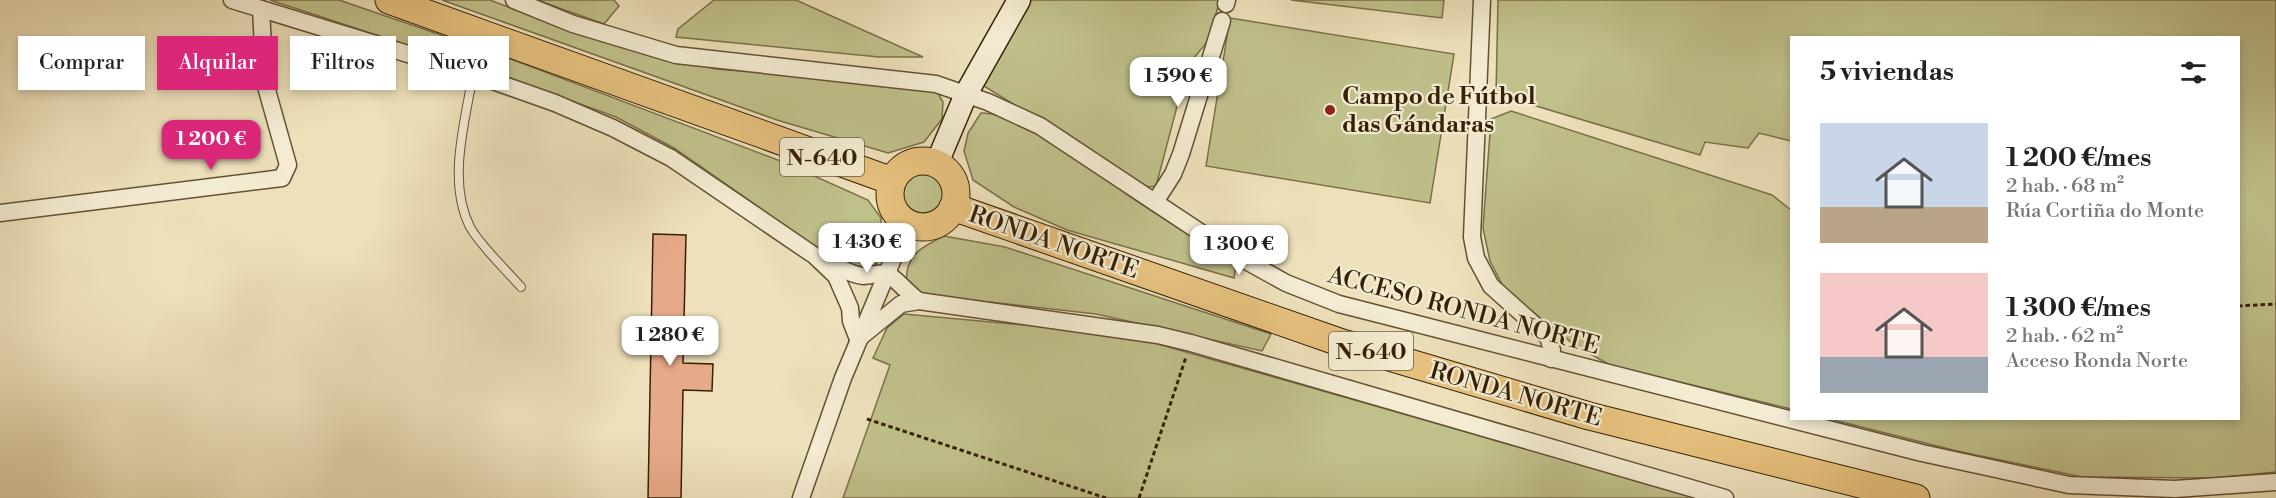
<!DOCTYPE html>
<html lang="es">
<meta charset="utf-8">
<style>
body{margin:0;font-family:"Libre Bodoni",serif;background:#f2f2f2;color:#222;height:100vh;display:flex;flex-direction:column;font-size:22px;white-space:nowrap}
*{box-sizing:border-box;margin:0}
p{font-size:20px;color:#767676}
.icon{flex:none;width:33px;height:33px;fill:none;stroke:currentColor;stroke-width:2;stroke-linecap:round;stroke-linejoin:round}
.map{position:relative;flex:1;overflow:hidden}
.side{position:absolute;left:1790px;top:36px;width:450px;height:384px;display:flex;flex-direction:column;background:#fff;border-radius:0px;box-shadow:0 3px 9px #0003}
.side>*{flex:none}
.hud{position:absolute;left:18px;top:36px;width:570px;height:54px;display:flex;gap:12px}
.price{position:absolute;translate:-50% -51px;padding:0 14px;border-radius:12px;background:#fff;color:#222;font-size:20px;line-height:39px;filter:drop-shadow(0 2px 3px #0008)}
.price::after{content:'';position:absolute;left:50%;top:36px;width:18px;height:14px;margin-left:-9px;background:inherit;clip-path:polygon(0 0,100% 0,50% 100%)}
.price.on{background:#db2777;color:#fff}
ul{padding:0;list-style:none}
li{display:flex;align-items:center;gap:18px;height:150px;padding:0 30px}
li span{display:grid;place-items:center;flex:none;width:168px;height:120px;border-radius:0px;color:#555}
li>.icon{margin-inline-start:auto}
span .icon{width:72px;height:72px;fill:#fffc;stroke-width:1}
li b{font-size:26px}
h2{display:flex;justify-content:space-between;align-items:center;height:72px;padding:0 30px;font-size:26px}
.tag{padding:0 21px;border-radius:0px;background:#fff;box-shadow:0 3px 9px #0003;font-size:21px;line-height:54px}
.tag.on{background:#db2777;color:#fff}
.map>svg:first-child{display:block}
.green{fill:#c0c08a;stroke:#7b7048;stroke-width:1.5}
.building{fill:#e7aa89;stroke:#362106;stroke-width:1.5}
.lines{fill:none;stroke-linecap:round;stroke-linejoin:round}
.service-casing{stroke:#645133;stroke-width:10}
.minor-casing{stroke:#645133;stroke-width:19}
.secondary-casing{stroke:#362106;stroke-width:25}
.trunk-casing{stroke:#362106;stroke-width:29}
.path{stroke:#362106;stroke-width:3;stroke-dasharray:4.5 3;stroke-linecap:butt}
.service{stroke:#f3ebd2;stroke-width:8}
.minor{stroke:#f3ebd2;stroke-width:16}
.secondary{stroke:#f3ebd2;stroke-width:22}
.trunk{stroke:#e6c07d;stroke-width:27}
.poi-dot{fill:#8f2418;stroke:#f3ebd2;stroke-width:2}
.labels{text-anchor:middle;stroke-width:4.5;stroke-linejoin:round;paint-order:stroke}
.shield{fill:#f3ebd2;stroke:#6f5e43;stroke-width:1.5}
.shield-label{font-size:22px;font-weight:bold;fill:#362106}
.poi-label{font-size:24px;font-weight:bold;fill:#362106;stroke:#f3ebd2;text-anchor:start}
.street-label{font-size:24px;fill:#362106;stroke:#f3ebd2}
</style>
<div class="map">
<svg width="2276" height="498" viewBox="0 0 2276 498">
<rect width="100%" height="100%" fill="#ede0ba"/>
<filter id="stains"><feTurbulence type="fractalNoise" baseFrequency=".00333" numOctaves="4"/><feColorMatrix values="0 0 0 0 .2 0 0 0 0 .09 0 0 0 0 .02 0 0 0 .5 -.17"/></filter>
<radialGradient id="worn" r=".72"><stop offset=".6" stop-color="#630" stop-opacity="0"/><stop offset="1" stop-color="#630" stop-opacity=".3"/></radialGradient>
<g class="green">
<polygon points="270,0 339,0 508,58 783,162 868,200 881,218 881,237 877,263 870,269 849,270 674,148 616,117 511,79"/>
<polygon points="442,0 490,0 547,22 631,50 716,69 844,79 937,92 943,102 942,119 924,142 888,153 777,120"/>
<polygon points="537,0 614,0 619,6 604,24"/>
<polygon points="714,0 796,0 923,57 879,57 676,37 678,29"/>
<polygon points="1029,0 1220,0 1208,41 1188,65 1156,186 1148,187 984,86 985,77"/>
<polygon points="1291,0 1444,0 1442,18"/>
<polygon points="1498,0 2276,0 2276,472 2213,478 2082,477 1957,451 1830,419 2238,418 2238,38 1791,38 1791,141 1759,133 1748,148 1705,142 1700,155 1496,94"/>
<polygon points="1230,18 1454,54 1430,203 1206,166"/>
<polygon points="1511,111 1772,195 1791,210 1791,409 1610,365 1576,346 1505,290 1490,261 1483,228 1491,119"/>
<path d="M981 113C1019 111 1102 177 1135 200 1168 222 1202 243 1236 265L1234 278 1067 230 1014 207 973 180 964 151 968 133Z"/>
<circle cx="923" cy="193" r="20"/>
<path d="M944 236 1005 247 1271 334 1262 351 1096 314 928 295 907 288C903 257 919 248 944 236Z"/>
<polygon points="904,314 1077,330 1151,342 1699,498 843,498 890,365 873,358 887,328"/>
</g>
<polygon class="building" points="653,234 686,235 683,363 713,364 712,391 683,390 681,498 648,498"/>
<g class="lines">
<g class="service-casing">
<path id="service" d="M473 74C465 123 447 181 470 227 479 244 507 271 521 287"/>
</g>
<g class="minor-casing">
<g id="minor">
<polyline points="232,0 473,74 555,103 613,128 671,158 815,256 836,276 850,308 851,321 858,339"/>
<polyline points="514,0 573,24 676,55 936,84 988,102 1040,126 1230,252 1286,283 1339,304 1922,453 2069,485 2175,489 2276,482"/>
<polyline points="1482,0 1472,237 1476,258 1491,286 1548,337 1552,350 1551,359"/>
<polyline points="1226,4 1227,0"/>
<polyline points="1155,202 1173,174 1181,154 1222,21"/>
<polyline points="0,213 282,178 288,165 265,83 261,9"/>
<path d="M828 262C839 267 851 275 863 276 871 276 880 272 887 274 895 277 909 295 919 301"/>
<polyline points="858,339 901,304 919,301 1158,335 1191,343 1725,498"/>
<polyline points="801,498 843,378 908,223"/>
</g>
</g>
<g class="secondary-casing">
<polyline id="secondary" points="937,163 966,94 1019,0"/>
</g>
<g class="trunk-casing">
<g id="trunk">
<polyline points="389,0 892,181"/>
<circle cx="923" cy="194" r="33"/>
<polyline points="953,207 1342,343 1589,416 1916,498"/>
</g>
</g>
<g class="path">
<polyline points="2238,306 2276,304"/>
<polyline points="867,419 1106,498"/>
<polyline points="1139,498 1186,357"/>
</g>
<use href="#service" class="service"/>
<use href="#minor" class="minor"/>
<use href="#secondary" class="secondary"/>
<use href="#trunk" class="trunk"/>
</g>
<circle class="poi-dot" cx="1330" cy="110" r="6"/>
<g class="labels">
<g class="shield">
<rect x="780" y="138" width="84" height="38" rx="4.5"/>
<rect x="1329" y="332" width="84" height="38" rx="4.5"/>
</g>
<g class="shield-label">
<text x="822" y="165">N-640</text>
<text x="1371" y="359">N-640</text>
</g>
<g class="poi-label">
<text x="1342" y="104">Campo de Fútbol<tspan x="1342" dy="28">das Gándaras</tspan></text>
</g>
<g class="street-label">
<text transform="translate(1054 242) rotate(19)" y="8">RONDA NORTE</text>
<text transform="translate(1464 310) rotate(15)" y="8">ACCESO RONDA NORTE</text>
<text transform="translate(1516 394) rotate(16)" y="8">RONDA NORTE</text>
</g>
</g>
<rect width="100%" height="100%" filter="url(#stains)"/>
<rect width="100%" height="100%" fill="url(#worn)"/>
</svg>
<b class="price" style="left:1178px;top:108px">1 590 €</b>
<b class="price on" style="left:211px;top:171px">1 200 €</b>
<b class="price" style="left:867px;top:274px">1 430 €</b>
<b class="price" style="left:1239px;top:276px">1 300 €</b>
<b class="price" style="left:670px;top:367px">1 280 €</b>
<div class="hud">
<a class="tag">Comprar</a>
<a class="tag on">Alquilar</a>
<a class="tag">Filtros</a>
<a class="tag">Nuevo</a>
</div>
<section class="side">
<h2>5 viviendas<svg class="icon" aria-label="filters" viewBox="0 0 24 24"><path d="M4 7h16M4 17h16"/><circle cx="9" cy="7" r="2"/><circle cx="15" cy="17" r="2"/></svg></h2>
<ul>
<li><span style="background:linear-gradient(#c9d6e8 70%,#b9a48a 0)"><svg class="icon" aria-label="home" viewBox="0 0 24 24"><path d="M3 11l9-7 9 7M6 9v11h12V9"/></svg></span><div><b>1 200 €/mes</b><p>2 hab. · 68 m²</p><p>Rúa Cortiña do Monte</p></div></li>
<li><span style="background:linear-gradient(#f6c9c9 70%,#9aa5b1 0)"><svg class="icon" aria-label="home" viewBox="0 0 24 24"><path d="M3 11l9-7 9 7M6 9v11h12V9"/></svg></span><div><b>1 300 €/mes</b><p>2 hab. · 62 m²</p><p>Acceso Ronda Norte</p></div></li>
</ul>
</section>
</div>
